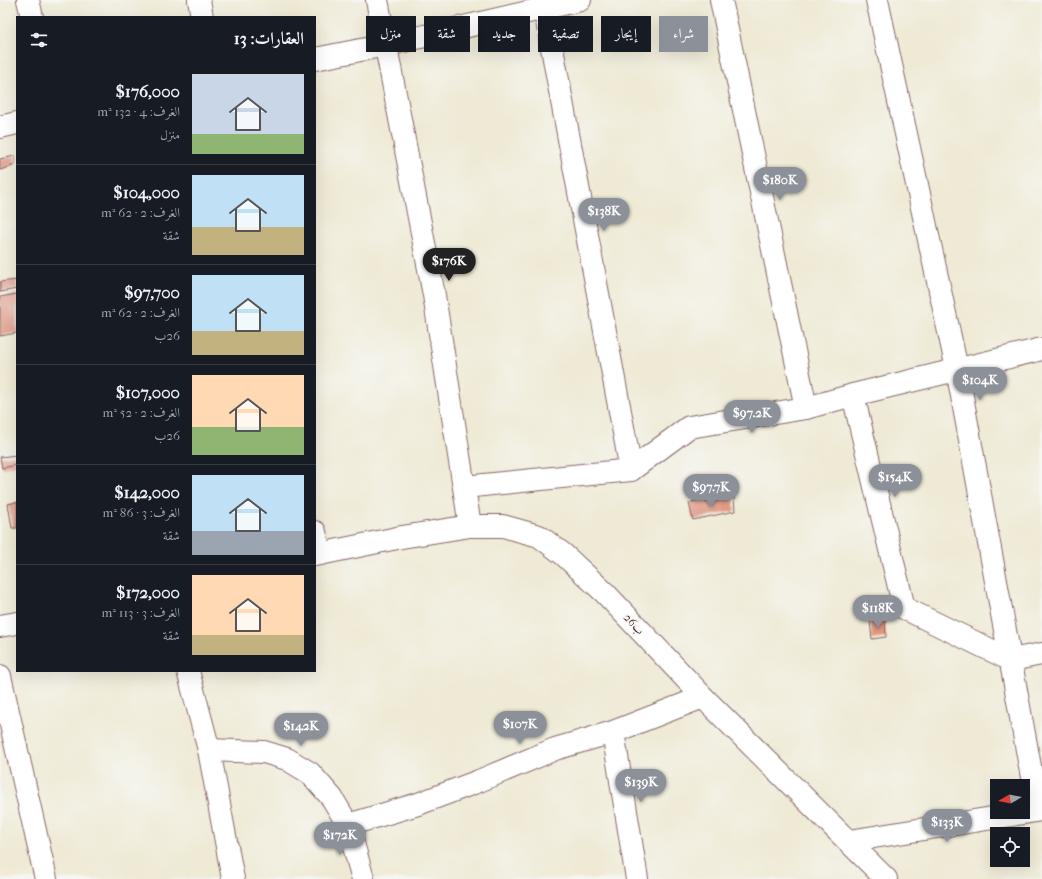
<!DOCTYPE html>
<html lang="ar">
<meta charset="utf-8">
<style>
body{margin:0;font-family:"IM FELL French Canon",Amiri,serif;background:#242831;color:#f1f3f6;direction:rtl;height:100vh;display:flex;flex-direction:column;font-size:15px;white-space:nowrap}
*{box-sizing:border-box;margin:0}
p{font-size:13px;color:#9ea1a6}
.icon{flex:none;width:22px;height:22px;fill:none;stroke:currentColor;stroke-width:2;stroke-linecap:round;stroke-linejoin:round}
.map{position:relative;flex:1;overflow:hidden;direction:ltr}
.sheet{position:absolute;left:16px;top:16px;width:300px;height:656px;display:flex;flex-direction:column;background:#171b24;border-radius:0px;box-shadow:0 4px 16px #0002;direction:rtl}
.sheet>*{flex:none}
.top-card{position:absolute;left:328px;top:16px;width:380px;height:36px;direction:rtl;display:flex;gap:8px}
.needle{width:26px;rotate:261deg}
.buttons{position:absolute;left:990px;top:779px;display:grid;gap:8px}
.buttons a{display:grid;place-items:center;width:40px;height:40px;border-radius:0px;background:#171b24;box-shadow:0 4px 16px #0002;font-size:20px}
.price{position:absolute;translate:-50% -34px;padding:0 9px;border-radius:14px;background:#8c9099;color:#fff;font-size:13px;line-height:26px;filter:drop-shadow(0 1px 2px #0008)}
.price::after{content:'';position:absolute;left:50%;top:24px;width:12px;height:9px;margin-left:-6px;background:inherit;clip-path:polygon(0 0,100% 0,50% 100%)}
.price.selected{background:#222;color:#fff}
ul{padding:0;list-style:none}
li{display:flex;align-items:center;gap:12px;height:100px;padding:0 12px}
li+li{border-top:1px solid #363941}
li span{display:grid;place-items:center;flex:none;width:112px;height:80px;border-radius:0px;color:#555}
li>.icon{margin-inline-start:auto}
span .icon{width:48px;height:48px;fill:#fffc;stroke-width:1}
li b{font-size:17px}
h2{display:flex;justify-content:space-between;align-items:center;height:48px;padding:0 12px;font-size:17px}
.tag{padding:0 14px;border-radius:0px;background:#171b24;box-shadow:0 4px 16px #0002;font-size:14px;line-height:36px}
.tag.selected{background:#8c9099;color:#fff}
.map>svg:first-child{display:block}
.building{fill:#e09481}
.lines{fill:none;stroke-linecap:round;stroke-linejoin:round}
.minor-casing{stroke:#846666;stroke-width:24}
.highway-casing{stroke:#846666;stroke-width:24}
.minor{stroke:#fff;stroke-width:22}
.highway{stroke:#fff;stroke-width:22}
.labels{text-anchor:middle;stroke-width:3.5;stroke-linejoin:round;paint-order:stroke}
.street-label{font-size:12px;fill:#4a1f2b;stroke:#f6f6f2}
</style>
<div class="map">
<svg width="1042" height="879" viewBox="0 0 1042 879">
<rect width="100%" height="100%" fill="#f6f6f2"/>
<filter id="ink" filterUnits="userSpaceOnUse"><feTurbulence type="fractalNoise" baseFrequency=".025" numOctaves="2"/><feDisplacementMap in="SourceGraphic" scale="8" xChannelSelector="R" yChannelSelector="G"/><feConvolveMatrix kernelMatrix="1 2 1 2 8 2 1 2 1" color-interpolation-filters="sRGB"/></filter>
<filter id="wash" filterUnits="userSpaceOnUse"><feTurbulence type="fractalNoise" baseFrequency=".012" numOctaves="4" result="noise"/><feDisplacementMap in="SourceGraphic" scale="16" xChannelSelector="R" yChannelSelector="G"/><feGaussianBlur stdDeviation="0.9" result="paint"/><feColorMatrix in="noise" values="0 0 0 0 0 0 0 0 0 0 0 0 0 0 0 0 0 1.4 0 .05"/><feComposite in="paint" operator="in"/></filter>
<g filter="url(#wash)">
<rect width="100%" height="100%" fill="#efead5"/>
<g id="blocks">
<g class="building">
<polygon points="15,156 15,165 0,170 0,159"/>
<polygon points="17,280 17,289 0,292 0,282"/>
<polygon points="17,294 17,333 0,336 0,297"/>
<polygon points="17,455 17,465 2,468 0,457"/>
<polygon points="704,498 706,502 734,498 735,511 693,520 689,503"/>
<polygon points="17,502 17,528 12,528 8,504"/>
<polygon points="885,620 886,637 872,639 870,621"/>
</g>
</g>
</g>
<g filter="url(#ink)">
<use href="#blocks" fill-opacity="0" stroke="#846666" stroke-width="1"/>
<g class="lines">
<g class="minor-casing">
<g id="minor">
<polyline points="28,0 32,17"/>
<polyline points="199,0 202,17"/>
<polyline points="377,0 434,295 470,526"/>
<polyline points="543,0 631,470"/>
<polyline points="721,0 806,408"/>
<polyline points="877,0 957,369 1038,810"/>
<polyline points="315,59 386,45 580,0"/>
<polyline points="0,127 17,123"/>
<polyline points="853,395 904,608 1011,660 1042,654"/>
<polyline points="464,487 631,470 689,427 806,408 853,395 1042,349"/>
<polyline points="315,532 320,554"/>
<polyline points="188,671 209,750 233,879"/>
<polyline points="0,676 46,879"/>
<polyline points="613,732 637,879"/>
<polyline points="209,750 264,752 287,759 310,773 332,798 348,825 363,879"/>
<polyline points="348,825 418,804 479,781 555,749 613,732 703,697"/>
<polyline points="849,841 1042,810"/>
</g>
</g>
<g class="highway-casing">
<g id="highway">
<polyline points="315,555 402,537 470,526 503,526 539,536 563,554 605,593 703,697 886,879"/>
<polyline points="0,626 17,623"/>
</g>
</g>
<use href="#minor" class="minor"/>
<use href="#highway" class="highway"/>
</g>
</g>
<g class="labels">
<g class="street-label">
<text transform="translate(634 624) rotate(47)" y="4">26ب</text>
</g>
</g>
</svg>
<div class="buttons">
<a><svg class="needle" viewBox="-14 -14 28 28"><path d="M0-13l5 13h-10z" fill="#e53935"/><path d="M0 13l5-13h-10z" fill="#9ea1a6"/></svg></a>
<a><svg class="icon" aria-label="locate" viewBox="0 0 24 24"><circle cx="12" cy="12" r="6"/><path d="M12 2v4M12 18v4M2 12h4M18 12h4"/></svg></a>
</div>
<b class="price" style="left:780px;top:201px">$180K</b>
<b class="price" style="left:604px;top:232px">$138K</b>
<b class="price selected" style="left:449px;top:282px">$176K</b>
<b class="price" style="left:980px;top:401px">$104K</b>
<b class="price" style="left:752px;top:434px">$97.2K</b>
<b class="price" style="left:895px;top:498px">$154K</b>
<b class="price" style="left:711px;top:508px">$97.7K</b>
<b class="price" style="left:878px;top:629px">$118K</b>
<b class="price" style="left:520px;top:745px">$107K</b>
<b class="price" style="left:301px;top:747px">$142K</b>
<b class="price" style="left:641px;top:803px">$139K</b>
<b class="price" style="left:947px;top:843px">$133K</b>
<b class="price" style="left:340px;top:856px">$172K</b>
<div class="top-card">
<a class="tag selected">شراء</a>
<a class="tag">إيجار</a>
<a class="tag">تصفية</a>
<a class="tag">جديد</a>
<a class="tag">شقة</a>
<a class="tag">منزل</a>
</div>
<section class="sheet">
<h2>العقارات: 13<svg class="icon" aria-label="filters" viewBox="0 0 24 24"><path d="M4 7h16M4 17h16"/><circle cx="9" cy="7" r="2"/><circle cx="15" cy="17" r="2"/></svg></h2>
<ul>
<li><span style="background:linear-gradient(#c9d6e8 75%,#8fb573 0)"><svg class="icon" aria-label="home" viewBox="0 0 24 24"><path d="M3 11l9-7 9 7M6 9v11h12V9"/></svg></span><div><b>$176,000</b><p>الغرف: 4 · 132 m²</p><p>منزل</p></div></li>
<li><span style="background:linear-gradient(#bfe0f5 65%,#c2b280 0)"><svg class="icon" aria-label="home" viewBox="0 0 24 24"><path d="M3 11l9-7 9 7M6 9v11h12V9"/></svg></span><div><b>$104,000</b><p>الغرف: 2 · 62 m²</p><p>شقة</p></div></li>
<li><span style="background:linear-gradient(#bfe0f5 70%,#c2b280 0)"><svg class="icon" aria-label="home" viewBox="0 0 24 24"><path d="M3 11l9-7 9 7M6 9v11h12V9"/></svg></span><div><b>$97,700</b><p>الغرف: 2 · 62 m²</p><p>26ب</p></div></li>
<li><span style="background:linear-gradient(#ffd9b3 65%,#8fb573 0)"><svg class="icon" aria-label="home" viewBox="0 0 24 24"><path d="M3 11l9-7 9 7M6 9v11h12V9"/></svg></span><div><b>$107,000</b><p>الغرف: 2 · 52 m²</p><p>26ب</p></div></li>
<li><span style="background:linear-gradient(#bfe0f5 70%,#9aa5b1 0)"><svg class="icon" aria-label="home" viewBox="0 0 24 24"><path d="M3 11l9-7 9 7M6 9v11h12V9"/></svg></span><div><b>$142,000</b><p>الغرف: 3 · 86 m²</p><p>شقة</p></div></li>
<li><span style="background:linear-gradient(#ffd9b3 75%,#c2b280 0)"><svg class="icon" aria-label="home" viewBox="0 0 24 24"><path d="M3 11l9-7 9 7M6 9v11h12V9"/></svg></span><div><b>$172,000</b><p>الغرف: 3 · 113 m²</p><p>شقة</p></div></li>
</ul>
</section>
</div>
